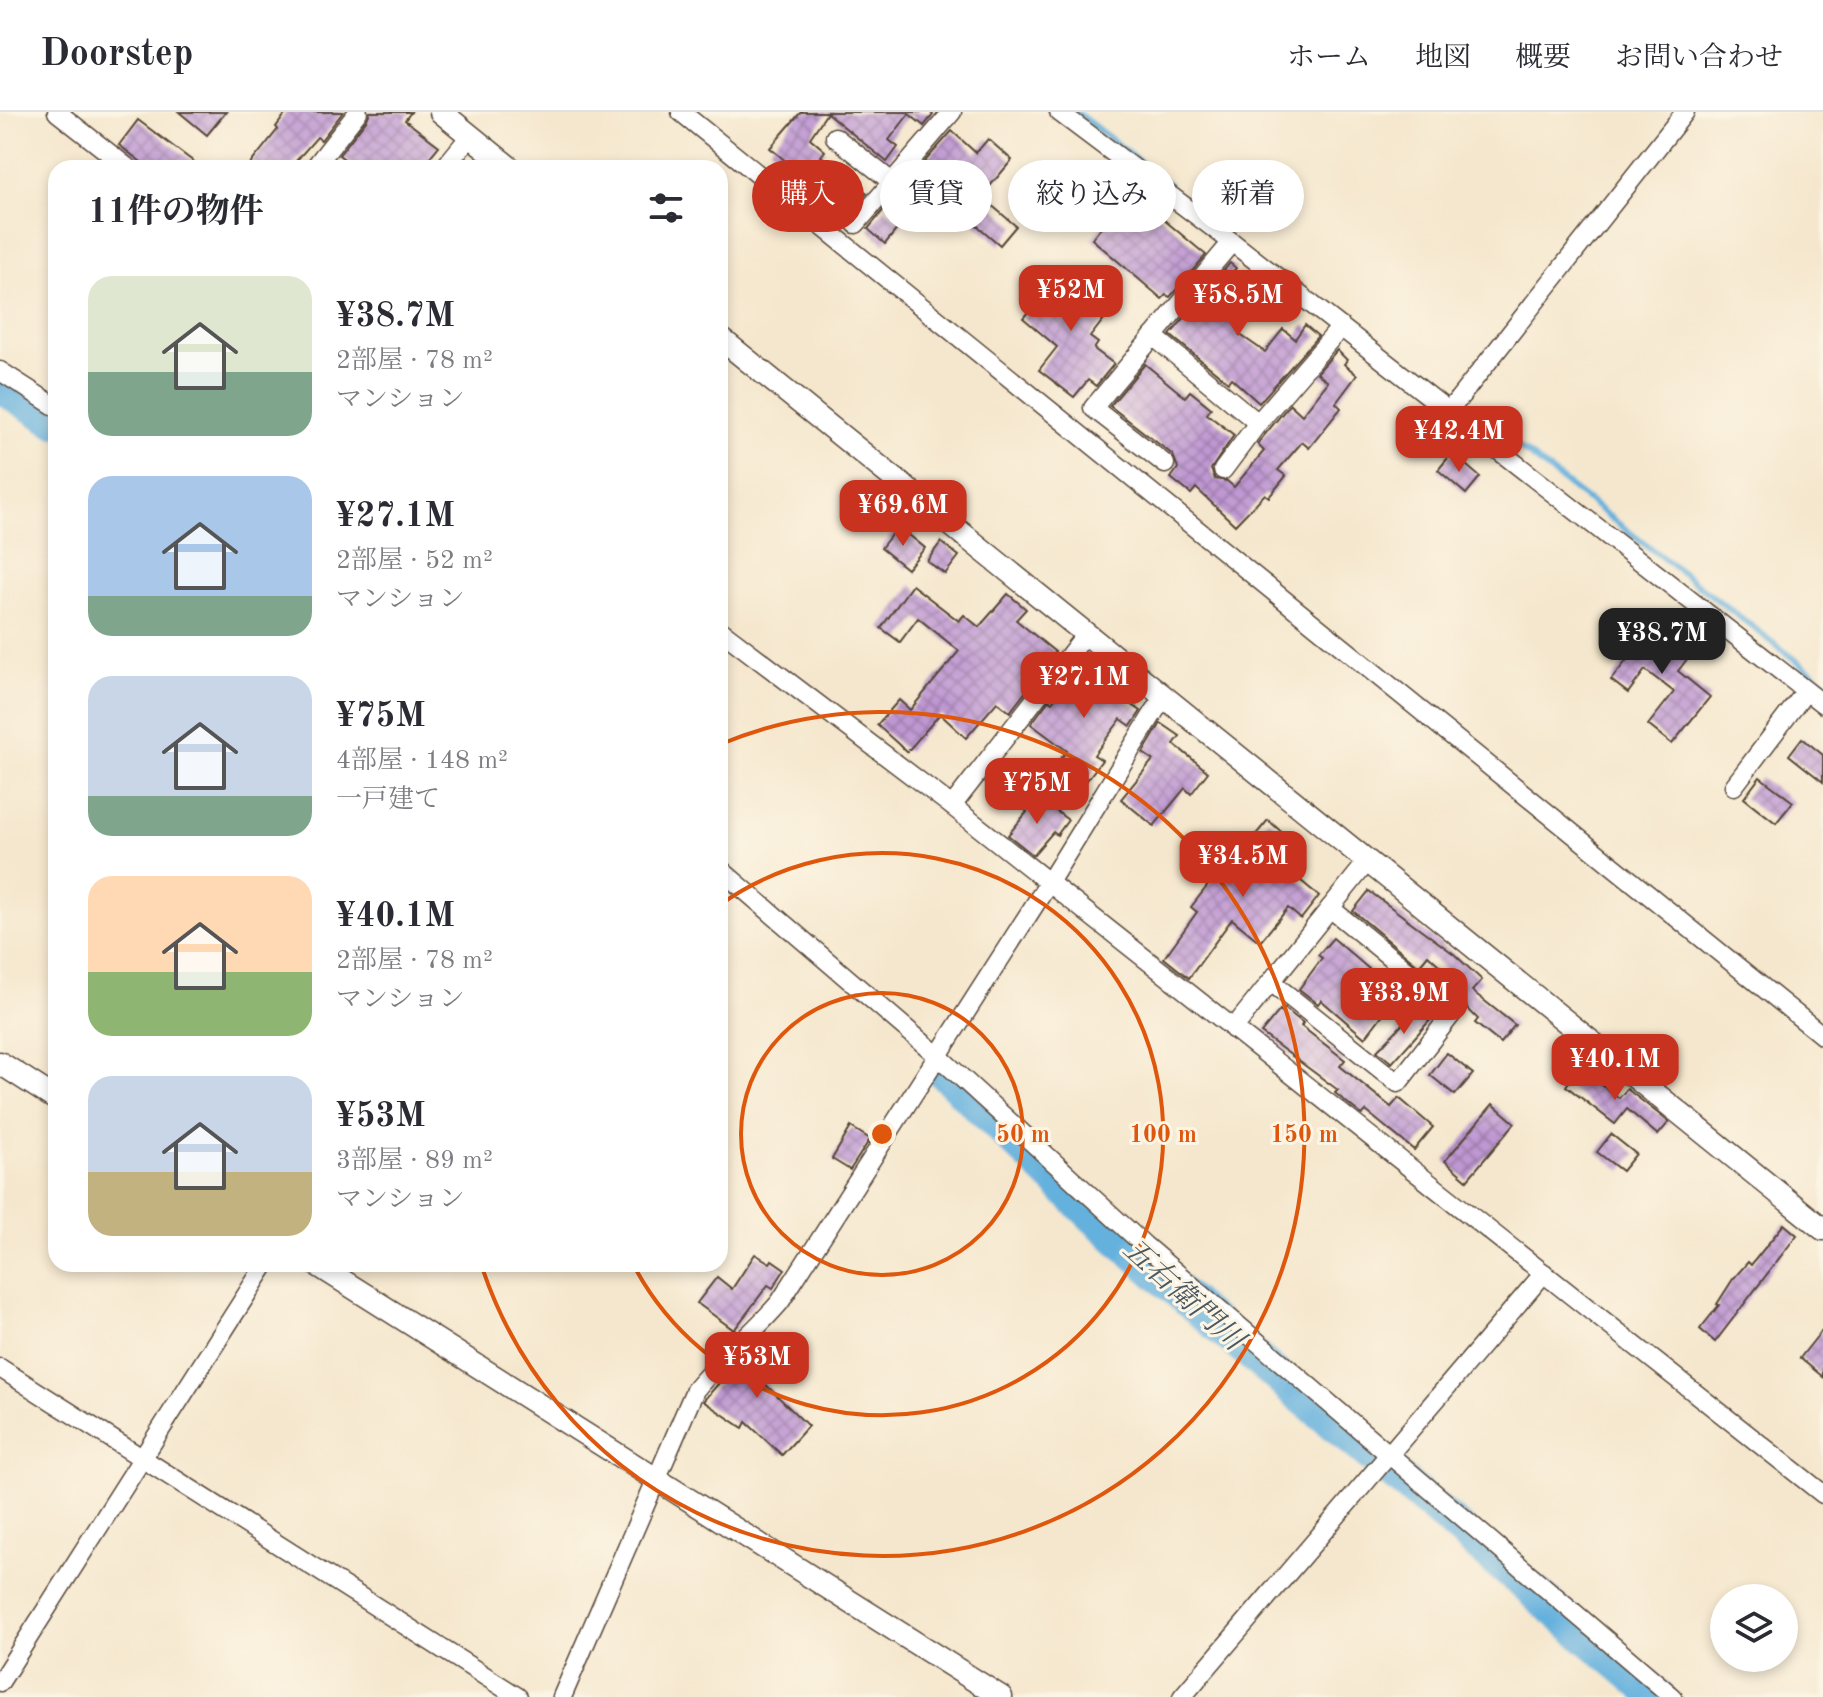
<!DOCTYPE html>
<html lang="ja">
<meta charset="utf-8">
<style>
body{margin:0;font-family:"Old Standard TT","Noto Serif JP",serif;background:#f7f7f7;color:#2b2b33;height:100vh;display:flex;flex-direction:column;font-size:30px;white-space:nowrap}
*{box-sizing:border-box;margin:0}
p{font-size:26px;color:#7c7c81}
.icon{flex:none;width:44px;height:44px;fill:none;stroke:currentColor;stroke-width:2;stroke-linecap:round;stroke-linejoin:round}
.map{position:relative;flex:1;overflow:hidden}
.side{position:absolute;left:48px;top:48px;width:680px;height:1112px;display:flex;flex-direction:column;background:#fff;border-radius:24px;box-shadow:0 4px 12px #0003}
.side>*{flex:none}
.guide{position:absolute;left:752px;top:48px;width:760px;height:72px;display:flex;gap:16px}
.buttons{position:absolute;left:1710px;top:1472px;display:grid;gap:16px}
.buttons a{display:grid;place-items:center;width:88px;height:88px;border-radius:50%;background:#fff;box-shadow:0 4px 12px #0003;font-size:40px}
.price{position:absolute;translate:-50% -68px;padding:0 18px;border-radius:16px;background:#c8321e;color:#fff;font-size:26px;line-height:52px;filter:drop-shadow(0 2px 4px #0008)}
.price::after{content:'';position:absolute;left:50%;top:48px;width:24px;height:18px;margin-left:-12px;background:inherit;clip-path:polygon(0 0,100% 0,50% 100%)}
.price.selected{background:#222;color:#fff}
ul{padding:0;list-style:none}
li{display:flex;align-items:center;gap:24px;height:200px;padding:0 40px}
li span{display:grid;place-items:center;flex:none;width:224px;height:160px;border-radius:24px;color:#555}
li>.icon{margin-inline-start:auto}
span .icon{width:96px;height:96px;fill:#fffc;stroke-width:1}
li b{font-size:34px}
h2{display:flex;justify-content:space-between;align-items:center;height:96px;padding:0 40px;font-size:34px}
.pill{padding:0 28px;border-radius:36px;background:#fff;box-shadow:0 4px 12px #0003;font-size:28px;line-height:72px}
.pill.selected{background:#c8321e;color:#fff}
header{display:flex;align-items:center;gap:48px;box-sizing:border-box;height:112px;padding:0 40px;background:#fff;border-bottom:2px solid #e1e1e2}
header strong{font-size:38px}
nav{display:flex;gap:44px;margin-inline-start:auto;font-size:28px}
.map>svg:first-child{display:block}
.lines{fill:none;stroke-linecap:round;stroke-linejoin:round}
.stream{stroke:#65b1de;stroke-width:6}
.river{stroke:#65b1de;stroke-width:34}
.building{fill:url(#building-cross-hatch)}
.minor-casing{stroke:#574638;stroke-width:21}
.tertiary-casing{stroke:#574638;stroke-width:25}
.minor{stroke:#fff;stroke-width:18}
.tertiary{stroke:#fff;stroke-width:22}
.ring{fill:none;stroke:#df570d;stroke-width:4}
.labels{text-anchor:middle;stroke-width:6;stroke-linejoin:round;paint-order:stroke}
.water-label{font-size:30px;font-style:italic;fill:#4a5961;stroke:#fcf5e5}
.centre{fill:#df570d;stroke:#fcf5e5;stroke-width:4}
.ring-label{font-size:24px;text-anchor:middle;font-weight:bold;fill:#df570d;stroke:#fcf5e5;stroke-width:6;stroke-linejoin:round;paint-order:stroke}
</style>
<header>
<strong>Doorstep</strong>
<nav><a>ホーム</a><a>地図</a><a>概要</a><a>お問い合わせ</a></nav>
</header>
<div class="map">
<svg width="1823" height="1585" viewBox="0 0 1823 1585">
<defs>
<pattern id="building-cross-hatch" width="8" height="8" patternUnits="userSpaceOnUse" patternTransform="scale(2)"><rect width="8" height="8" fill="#bf98d3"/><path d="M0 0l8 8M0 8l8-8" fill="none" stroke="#9c7cab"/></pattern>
</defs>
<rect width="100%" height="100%" fill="#fcf5e5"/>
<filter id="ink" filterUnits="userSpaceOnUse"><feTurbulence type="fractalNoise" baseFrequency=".0125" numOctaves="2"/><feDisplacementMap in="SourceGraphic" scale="16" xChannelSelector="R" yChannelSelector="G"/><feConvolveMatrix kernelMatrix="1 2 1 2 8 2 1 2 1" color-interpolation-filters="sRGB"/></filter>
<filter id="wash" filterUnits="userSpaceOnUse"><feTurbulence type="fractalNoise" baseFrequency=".006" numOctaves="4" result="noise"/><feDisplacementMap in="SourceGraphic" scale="32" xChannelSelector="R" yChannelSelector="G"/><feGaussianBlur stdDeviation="1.8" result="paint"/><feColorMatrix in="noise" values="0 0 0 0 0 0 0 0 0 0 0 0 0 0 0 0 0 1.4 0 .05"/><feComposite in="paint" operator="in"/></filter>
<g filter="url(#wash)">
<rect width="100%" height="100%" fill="#f5e7cd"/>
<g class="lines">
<g class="stream">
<polyline points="1076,0 1169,72"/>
<polyline points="1421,266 1455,288 1529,343 1823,569"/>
</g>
<g class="river">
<polyline points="0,274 56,309"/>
<polyline points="942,959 1094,1105 1201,1200 1658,1585"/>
</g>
</g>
<g id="blocks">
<g class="building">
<polygon points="179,0 226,0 207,23"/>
<polygon points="287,0 343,0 321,28 317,25 290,56 247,56 278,17 276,15"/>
<polygon points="370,0 411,0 405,8 439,34 425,51 422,49 417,56 356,56 339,43 367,7"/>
<polygon points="801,0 930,0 933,3 924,14 909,2 889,28 898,35 887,50 827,1 810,26 825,39 821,44 867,81 848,101 770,36"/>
<polygon points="138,8 202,56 149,56 119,33"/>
<polygon points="952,19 976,41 988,27 1012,48 984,81 952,54 938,70 920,55"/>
<polygon points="1121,90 1143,108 1151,97 1206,143 1170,185 1166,183 1162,187 1092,127"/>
<polygon points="989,91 1016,114 1000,133 973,110"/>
<polygon points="885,96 902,111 885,132 868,117"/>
<polygon points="1230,151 1236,156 1230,163 1264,189 1239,222 1265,240 1283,217 1295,227 1305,213 1318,224 1259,291 1231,266 1228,270 1170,223"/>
<polygon points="1065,157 1092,180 1090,182 1111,198 1090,225 1098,231 1094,237 1114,252 1096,274 1088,268 1074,285 1039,258 1057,235 1023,206"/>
<polygon points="1337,238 1347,248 1344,252 1357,263 1336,291 1341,296 1309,336 1302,330 1278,358 1286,364 1269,385 1265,382 1235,413 1196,376 1191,382 1171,366 1178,356 1173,343 1110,294 1145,252 1185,285 1190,279 1211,296 1207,302 1234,323 1211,357 1215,367 1227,369 1234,375 1264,339 1257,332 1290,292 1302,303 1328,270 1317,261"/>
<polygon points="1452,341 1480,365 1466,382 1438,358"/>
<polygon points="898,414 925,436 907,457 881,436"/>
<polygon points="941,430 959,444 945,462 927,449"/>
<polygon points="912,473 959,509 964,503 979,515 1008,482 1026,497 1016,508 1055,540 1028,572 1030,574 1010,600 997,590 966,626 940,602 907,640 877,613 899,588 910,598 959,539 918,506 900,530 881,516"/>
<polygon points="1654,500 1679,519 1673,528 1691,542 1678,559 1710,585 1672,632 1648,613 1674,580 1645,558 1628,581 1611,568 1626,549 1620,545"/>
<polygon points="1078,555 1141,599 1131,614 1121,607 1094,643 1102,648 1087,668 1060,647 1067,639 1031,612 1049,588 1052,590"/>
<polygon points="1161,611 1180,624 1174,632 1208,660 1191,682 1185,676 1154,714 1121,687 1153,648 1143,641"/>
<polygon points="1802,626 1823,643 1823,670 1789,643"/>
<polygon points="1760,665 1793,690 1776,711 1744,686"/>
<polygon points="1036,684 1068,708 1057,723 1053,720 1033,743 1008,723 1027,700 1025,698"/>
<polygon points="1268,708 1292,729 1276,748 1319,784 1301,807 1288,796 1260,830 1232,807 1189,866 1164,846 1197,800 1191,795 1233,741 1238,744"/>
<polygon points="1369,779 1454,842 1482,868 1472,879 1515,913 1500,931 1475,911 1478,907 1448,877 1451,873 1445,868 1450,863 1428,843 1419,854 1353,799"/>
<polygon points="1333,826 1398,882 1365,926 1321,888 1318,892 1299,877 1322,846 1318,843"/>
<polygon points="1284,896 1303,911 1301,914 1345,948 1340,954 1391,995 1399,986 1433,1015 1414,1038 1366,999 1362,1003 1335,981 1338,978 1261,921 1280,898 1282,900"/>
<polygon points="1418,896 1431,907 1392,951 1377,939"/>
<polygon points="1447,941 1473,962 1455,983 1430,963"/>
<polygon points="1579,956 1619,986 1627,977 1669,1010 1658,1023 1627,997 1615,1012 1566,974"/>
<polygon points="1493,992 1515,1011 1467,1068 1445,1049"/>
<polygon points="851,1015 870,1027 850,1058 832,1047"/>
<polygon points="1611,1022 1636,1042 1622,1059 1597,1040"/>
<polygon points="1784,1112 1797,1123 1715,1230 1700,1217 1719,1193 1717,1192 1733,1167 1748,1150 1751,1153"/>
<polygon points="755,1142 770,1151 772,1148 785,1157 773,1176 768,1173 734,1218 697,1191 717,1165 732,1177"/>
<polygon points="1823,1217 1823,1265 1800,1246"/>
<polygon points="766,1227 783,1241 759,1266 808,1314 782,1343 746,1310 743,1316 703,1289 735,1253 746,1242 749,1245"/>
</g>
</g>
</g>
<g filter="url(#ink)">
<use href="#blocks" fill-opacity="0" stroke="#574638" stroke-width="2"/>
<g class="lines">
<g class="minor-casing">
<g id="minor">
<polyline points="57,0 128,56"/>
<polyline points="681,0 1823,924"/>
<polyline points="1059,0 1232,130 1823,592"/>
<polyline points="835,25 892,70"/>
<polyline points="314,56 358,0"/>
<polyline points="444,56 470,24"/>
<polyline points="856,112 952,0"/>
<polyline points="1153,224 1258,311"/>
<polyline points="0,259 56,295"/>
<polyline points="1449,299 1685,0"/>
<polyline points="1165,352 1093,296 1232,130"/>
<polyline points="1223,358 1258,311 1341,215"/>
<polyline points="720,518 952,694 1823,1382"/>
<polyline points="1734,674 1806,579"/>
<polyline points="952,694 1086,522"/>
<polyline points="720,757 938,944 1144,1133 1673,1585"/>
<polyline points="1271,870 1398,971 1455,898 1330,796"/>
<polyline points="1233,917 1367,750"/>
<polyline points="0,1256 518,1585"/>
<polyline points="0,1570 266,1152"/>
<path d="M562 1585 695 1278C721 1246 753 1222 780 1190L1048 772 1164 584"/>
<polyline points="1182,1585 1544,1161"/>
</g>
</g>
<g class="tertiary-casing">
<g id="tertiary">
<polyline points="441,0 510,56"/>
<polyline points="720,226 1823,1117"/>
<polyline points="0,951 56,987"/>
<polyline points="316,1152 1001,1585"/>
</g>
</g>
<use href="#minor" class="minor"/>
<use href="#tertiary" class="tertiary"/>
</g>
</g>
<g class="ring">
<circle cx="882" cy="1022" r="141"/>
<path d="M721 792A281 281 0 1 1 634 1154"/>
<path d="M721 632A422 422 0 1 1 481 1152"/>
</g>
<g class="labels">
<g class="water-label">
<text transform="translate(1184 1182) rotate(42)" y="10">五右衛門川</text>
</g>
</g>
<circle cx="882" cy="1022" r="12" class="centre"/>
<g class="ring-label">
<text x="1023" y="1030">50 m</text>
<text x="1163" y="1030">100 m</text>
<text x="1304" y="1030">150 m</text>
</g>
</svg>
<div class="buttons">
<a><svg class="icon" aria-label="layers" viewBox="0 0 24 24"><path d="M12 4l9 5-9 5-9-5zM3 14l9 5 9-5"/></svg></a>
</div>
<b class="price" style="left:1071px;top:221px">¥52M</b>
<b class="price" style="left:1238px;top:226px">¥58.5M</b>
<b class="price" style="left:1459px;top:362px">¥42.4M</b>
<b class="price" style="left:903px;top:436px">¥69.6M</b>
<b class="price selected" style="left:1662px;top:564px">¥38.7M</b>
<b class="price" style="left:1084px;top:608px">¥27.1M</b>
<b class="price" style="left:1037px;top:714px">¥75M</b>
<b class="price" style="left:1243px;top:787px">¥34.5M</b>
<b class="price" style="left:1404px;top:924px">¥33.9M</b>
<b class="price" style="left:1615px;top:990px">¥40.1M</b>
<b class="price" style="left:757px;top:1288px">¥53M</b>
<div class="guide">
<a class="pill selected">購入</a>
<a class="pill">賃貸</a>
<a class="pill">絞り込み</a>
<a class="pill">新着</a>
</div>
<section class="side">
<h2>11件の物件<svg class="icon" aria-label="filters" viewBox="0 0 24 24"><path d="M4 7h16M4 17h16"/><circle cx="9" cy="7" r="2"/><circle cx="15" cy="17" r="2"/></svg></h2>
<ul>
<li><span style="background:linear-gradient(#dfe7d0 60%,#7fa58c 0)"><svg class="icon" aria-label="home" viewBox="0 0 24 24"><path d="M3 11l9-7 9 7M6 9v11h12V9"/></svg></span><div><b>¥38.7M</b><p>2部屋 · 78 m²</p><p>マンション</p></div></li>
<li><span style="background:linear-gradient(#a9c7e8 75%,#7fa58c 0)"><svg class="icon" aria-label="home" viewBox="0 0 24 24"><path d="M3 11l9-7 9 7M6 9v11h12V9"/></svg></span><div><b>¥27.1M</b><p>2部屋 · 52 m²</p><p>マンション</p></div></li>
<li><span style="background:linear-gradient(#c9d6e8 75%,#7fa58c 0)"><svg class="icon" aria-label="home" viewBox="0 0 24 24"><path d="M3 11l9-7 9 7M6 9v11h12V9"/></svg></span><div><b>¥75M</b><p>4部屋 · 148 m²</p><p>一戸建て</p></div></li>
<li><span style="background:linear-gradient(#ffd9b3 60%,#8fb573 0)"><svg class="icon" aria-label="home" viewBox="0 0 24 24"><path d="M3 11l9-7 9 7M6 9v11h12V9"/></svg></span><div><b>¥40.1M</b><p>2部屋 · 78 m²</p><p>マンション</p></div></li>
<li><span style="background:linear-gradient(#c9d6e8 60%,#c2b280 0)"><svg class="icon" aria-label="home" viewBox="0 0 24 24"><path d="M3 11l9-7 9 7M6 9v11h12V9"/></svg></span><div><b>¥53M</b><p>3部屋 · 89 m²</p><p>マンション</p></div></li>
</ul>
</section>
</div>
